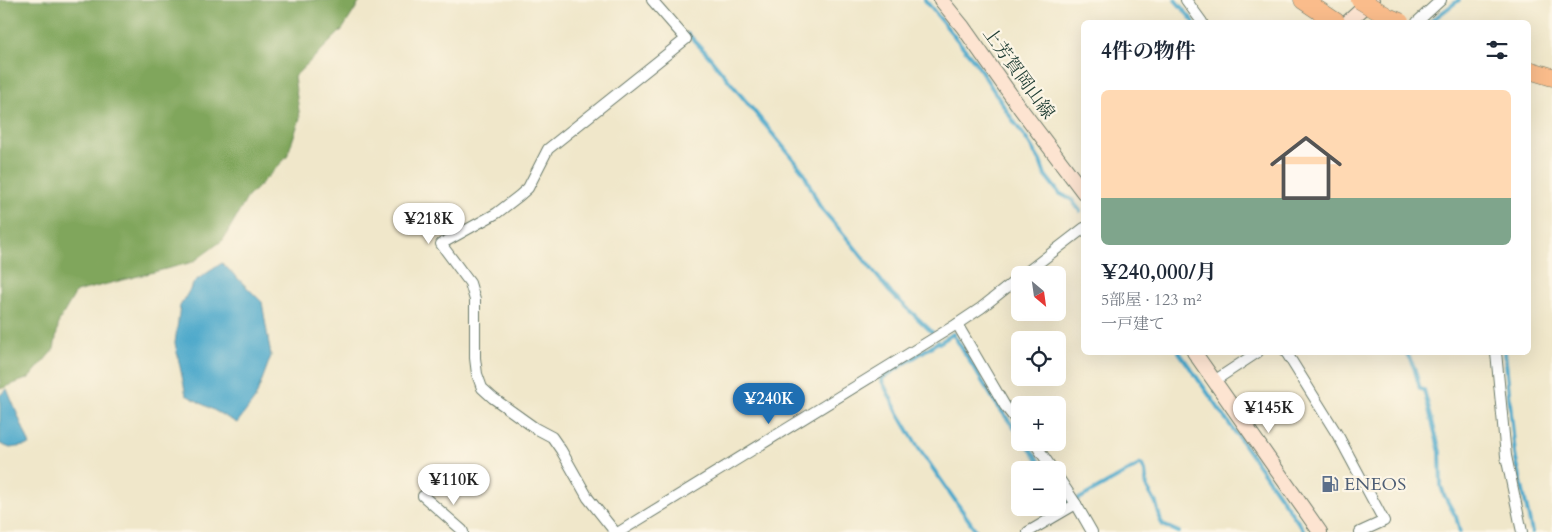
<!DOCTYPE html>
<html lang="ja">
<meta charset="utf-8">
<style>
body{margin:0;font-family:Cardo,"Noto Serif JP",serif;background:#f2f2f3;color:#1f2937;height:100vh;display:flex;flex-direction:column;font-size:19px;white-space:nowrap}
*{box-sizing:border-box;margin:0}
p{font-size:16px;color:#747a83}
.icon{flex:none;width:28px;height:28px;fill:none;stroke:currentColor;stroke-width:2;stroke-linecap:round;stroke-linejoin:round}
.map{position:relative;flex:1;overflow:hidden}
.side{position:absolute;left:1081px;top:20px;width:450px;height:335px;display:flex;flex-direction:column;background:#fff;border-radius:8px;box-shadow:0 5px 20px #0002}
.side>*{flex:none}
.needle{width:32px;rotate:151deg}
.fabs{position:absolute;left:1011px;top:266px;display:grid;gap:10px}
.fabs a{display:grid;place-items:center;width:55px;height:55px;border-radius:8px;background:#fff;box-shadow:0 5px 20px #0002;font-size:25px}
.price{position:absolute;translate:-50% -42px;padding:0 11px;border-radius:18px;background:#fff;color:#222;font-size:16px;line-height:32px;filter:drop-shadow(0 1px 2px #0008)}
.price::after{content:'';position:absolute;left:50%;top:30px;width:15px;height:11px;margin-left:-8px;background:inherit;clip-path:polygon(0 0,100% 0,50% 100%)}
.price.current{background:#1f6fb2;color:#fff}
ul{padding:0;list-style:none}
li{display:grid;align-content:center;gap:10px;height:265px;padding:0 20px}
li+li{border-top:1px solid #e0e1e3}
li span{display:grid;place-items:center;height:155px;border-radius:8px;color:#555}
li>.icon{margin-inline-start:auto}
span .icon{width:90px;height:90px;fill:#fffc;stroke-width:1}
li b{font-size:21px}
h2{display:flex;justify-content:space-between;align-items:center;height:60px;padding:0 20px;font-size:21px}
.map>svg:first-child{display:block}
.forest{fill:#80a65b;stroke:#507248}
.water{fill:#4da9cb;stroke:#367380}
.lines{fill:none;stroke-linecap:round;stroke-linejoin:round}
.stream{stroke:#4da9cb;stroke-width:4}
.street-casing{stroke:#687868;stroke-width:12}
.secondary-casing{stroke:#687868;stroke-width:16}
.highway-casing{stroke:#687868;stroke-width:19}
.street{stroke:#fff;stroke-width:10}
.secondary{stroke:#fde4d1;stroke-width:14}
.highway{stroke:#fabc8b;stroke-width:18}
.highway-bridge-casing{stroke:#687868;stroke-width:19;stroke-linecap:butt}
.highway-bridge{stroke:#fabc8b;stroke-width:18}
.labels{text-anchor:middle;stroke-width:4.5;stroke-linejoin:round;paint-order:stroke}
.street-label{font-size:18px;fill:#1f3d34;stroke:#fcf5e5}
.service-label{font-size:18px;fill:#4e5e75;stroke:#fcf5e5;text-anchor:start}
</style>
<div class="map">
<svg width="1552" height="532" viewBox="0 0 1552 532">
<rect width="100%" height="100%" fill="#fcf5e5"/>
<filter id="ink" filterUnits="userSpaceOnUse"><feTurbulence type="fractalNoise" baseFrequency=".02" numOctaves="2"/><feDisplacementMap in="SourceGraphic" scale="10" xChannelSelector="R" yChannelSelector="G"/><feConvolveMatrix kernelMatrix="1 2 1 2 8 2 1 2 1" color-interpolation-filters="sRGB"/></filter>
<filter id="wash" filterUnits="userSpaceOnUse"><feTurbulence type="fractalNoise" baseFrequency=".0096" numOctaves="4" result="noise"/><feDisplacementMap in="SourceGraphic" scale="20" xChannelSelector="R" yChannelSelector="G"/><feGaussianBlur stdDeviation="1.12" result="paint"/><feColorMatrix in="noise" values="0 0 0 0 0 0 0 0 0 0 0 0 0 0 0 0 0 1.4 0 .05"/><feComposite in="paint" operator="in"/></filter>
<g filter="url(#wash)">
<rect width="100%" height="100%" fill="#f0e7ca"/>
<polygon class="forest" points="0,0 361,0 342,30 294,77 300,118 287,157 247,198 223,240 193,262 76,292 59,321 54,349 29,378 0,389"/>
<g class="water">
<polygon points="222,263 262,302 271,356 255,399 237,423 186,395 175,343 180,306 195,281"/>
<polygon points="7,389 30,445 10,448 0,444 0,395"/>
</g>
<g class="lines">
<g class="stream">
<polyline points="925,0 976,63 1010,116 1027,140 1040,161 1045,175 1059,193 1072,200 1080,211"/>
<polyline points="1175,0 1194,22"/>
<polyline points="1430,22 1459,0"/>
<polyline points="688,34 707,54 794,160 804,173 820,207 852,244 889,291 932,332"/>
<polyline points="938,342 881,379 898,413 918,447 977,532"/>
<polyline points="939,343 953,334 995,402 1020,436"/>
<polyline points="1179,352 1305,532"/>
<polyline points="1406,352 1414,367 1420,389 1424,390 1440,452 1441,486 1444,495 1456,517 1460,532"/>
<polyline points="1505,352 1515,454 1532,532"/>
<polyline points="1025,442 1045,470"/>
<polyline points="1058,487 1070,504 1071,503"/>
<polyline points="1077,500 1141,464 1145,471 1147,488 1156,503 1161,522 1163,525 1179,532"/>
</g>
</g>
</g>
<g filter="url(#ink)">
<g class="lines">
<g class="street-casing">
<g id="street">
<polyline points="1186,0 1202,22"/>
<polyline points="1417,22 1441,0"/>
<polyline points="1023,275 1084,228"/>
<polyline points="957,324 1005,406 1020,425"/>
<polyline points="1286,352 1340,439 1384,521 1360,532"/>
<polyline points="1496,352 1506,456 1522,532"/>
<polyline points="1214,381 1258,352"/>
<polyline points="1034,442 1053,470"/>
<polyline points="1058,477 1076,504 1092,532"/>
<polyline points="423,496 462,530 463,532"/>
<polyline points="615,532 588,498 561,450 552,437 535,428 493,398 482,388 477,374 475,358 475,300 470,283 441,244 497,213 519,196 528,188 548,149 686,39 652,0"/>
<polyline points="619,532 957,324 981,308 1020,277"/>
<polyline points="1028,532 1076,504"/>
</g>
</g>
<g class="secondary-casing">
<g id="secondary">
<polyline points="941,0 963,27 1020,108 1084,193"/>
<polyline points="1348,22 1372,0"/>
<polyline points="1194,352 1320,532"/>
</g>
</g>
<g class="highway-casing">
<g id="highway">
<polyline points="1303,0 1336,22"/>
<polyline points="1529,70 1552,77"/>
</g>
</g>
<use href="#street" class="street"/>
<use href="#secondary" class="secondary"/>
<use href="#highway" class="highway"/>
<g class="highway-bridge-casing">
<polyline id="highway-bridge" points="1360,0 1388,17 1400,22"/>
</g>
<use href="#highway-bridge" class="highway-bridge"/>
</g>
</g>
<defs>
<g id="fuel-bare" transform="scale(1.35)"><path d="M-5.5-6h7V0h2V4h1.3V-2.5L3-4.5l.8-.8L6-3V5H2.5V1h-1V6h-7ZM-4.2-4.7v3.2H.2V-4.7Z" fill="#5c6f8a" stroke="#fcf5e5" stroke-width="2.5" paint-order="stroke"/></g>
</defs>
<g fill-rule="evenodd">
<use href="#fuel-bare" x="1330" y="484"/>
</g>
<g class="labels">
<g class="street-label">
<text transform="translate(1019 73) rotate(54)" y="6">上芳賀岡山線</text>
</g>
<g class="service-label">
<text x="1344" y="490">ENEOS</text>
</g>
</g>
</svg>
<div class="fabs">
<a><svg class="needle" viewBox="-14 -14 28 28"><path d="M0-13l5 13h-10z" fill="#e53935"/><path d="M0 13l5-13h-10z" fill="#747a83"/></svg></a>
<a><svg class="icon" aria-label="locate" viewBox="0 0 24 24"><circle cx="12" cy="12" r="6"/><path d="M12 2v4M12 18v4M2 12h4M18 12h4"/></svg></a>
<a>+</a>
<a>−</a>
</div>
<b class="price" style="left:429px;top:245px">¥218K</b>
<b class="price current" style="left:769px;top:425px">¥240K</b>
<b class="price" style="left:1269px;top:434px">¥145K</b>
<b class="price" style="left:454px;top:506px">¥110K</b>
<section class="side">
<h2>4件の物件<svg class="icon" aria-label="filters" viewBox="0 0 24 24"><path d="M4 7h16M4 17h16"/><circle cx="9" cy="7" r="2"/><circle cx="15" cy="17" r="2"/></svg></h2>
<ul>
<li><span style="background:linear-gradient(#ffd9b3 70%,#7fa58c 0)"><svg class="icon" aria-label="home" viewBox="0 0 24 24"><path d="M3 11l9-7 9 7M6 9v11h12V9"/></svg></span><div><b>¥240,000/月</b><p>5部屋 · 123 m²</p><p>一戸建て</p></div></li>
</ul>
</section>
</div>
